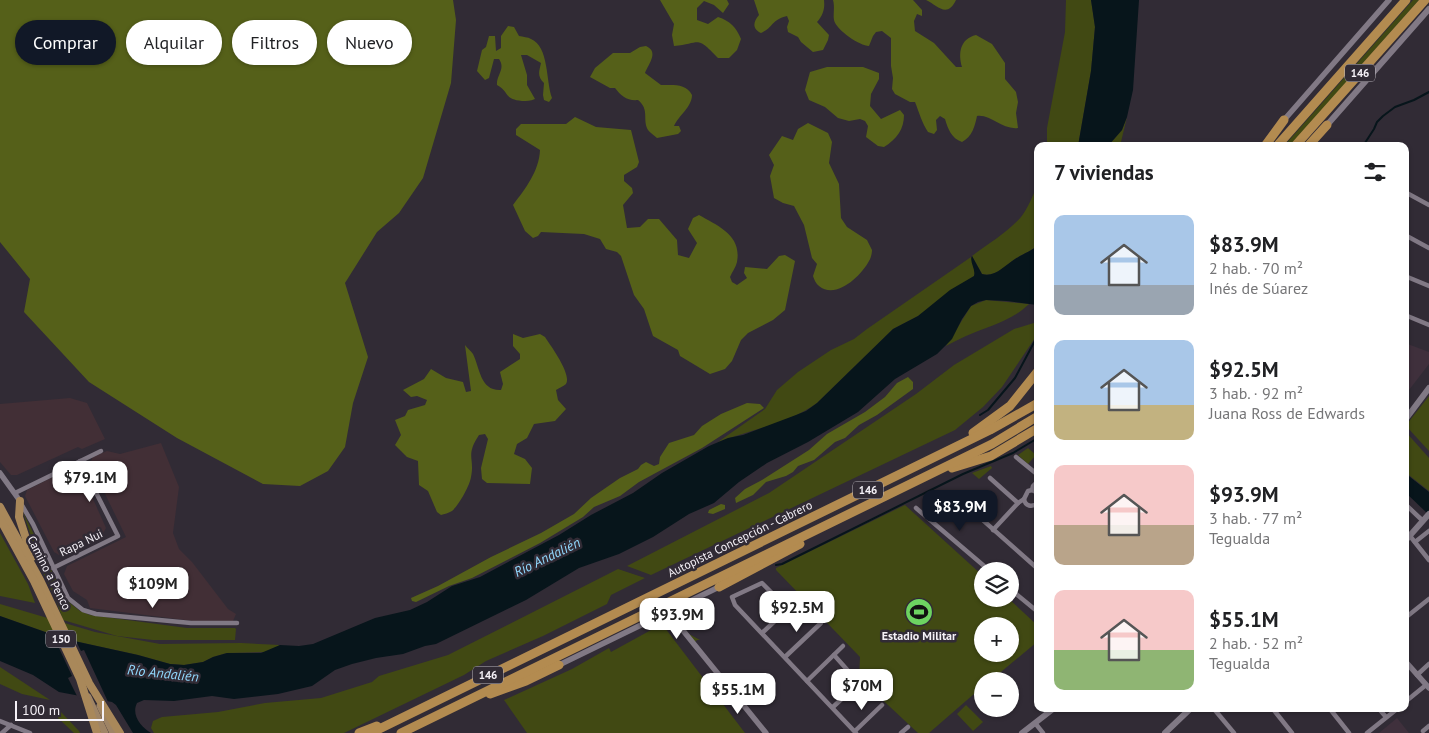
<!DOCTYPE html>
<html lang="es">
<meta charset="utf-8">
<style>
body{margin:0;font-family:"PT Sans",sans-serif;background:#f6f6f6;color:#202124;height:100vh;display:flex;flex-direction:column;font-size:19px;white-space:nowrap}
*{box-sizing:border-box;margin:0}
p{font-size:16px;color:#757577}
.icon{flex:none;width:28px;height:28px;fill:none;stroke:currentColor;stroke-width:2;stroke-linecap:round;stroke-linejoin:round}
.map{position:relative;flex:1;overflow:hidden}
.sheet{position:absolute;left:1034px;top:142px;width:375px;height:570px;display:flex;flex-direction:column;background:#fff;border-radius:10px;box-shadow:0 1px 4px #0004}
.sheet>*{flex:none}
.guide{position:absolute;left:15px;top:20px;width:475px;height:45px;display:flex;gap:10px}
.tools{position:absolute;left:974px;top:562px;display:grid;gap:10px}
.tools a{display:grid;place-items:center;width:45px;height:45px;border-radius:50%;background:#fff;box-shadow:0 1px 4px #0004;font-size:25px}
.scale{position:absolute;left:15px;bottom:12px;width:89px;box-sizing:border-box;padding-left:5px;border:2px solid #f5f1f7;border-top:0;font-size:14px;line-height:18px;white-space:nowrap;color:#f5f1f7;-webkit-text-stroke:4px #312b35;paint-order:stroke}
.price{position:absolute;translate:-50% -42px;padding:0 11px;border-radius:10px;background:#fff;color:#222;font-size:16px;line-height:32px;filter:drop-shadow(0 1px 2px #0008)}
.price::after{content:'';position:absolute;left:50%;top:30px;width:15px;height:11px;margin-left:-8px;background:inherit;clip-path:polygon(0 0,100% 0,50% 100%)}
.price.current{background:#111827;color:#fff}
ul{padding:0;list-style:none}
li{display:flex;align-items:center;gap:15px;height:125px;padding:0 20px}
li span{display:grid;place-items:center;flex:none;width:140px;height:100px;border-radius:10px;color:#555}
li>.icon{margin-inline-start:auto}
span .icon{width:60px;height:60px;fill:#fffc;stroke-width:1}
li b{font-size:21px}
h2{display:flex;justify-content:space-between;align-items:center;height:60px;padding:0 20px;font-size:21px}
.chip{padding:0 18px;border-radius:22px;background:#fff;box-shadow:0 1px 4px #0004;font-size:18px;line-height:45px}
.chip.current{background:#111827;color:#fff}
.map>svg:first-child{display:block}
.industrial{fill:#422f36}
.education{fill:#3f303c}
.green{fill:#414913;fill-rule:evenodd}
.forest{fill:#556019}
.water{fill:#07151b}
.pier{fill:#312b35}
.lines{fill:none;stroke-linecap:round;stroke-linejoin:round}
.stream{stroke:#07151b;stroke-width:2}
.minor{stroke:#817985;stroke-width:4.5}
.tertiary{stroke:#817985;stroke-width:5.5}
.secondary{stroke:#817985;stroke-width:6}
.primary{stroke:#9f8465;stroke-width:7}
.trunk{stroke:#a9885a;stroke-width:8}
.motorway{stroke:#b38b50;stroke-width:9}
.labels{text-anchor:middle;stroke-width:5;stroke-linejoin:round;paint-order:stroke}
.shield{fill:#312b35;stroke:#bab6bd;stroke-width:1}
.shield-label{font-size:11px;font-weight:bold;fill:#f5f1f7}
.street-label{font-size:12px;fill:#f5f1f7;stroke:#312b35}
.poi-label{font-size:12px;font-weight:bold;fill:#f5f1f7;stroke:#312b35}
.water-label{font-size:14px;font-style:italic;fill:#91d8fe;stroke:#312b35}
</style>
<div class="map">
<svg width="1429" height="733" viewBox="0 0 1429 733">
<rect width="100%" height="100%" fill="#312b35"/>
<g class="industrial">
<polygon points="70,398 87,403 105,439 82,449 78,447 17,475 11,475 0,462 0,404"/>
<polygon points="161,443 179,487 173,533 179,549 192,562 228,609 236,614 233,621 193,621 90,608 87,600 73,591 64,574 67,566 126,537 90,463 93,457 107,451 120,454"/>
<polygon points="71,468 76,468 81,472 106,528 102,535 62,555 59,555 54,552 25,496 27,490"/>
</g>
<g class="education">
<polygon points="1405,343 1429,352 1429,364 1409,390 1405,389"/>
<polygon points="1397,718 1409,733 1379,733"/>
</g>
<g class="green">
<polygon points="1066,0 1091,0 1095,27 1091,71 1078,146 1047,146 1047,128 1065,32"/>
<polygon points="1413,0 1419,0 1290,146 1284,146"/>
<polygon points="1127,117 1120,146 1108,146 1122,130"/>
<path d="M1037 185V246C1031 251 1023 254 1015 259 1006 265 995 278 982 274L972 256C989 243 1007 233 1021 217 1028 208 1033 196 1037 185Z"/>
<path d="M971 257 975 273 974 276 918 316 893 329 817 403C788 424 750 430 718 442L765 409 777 390 798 372 831 350 854 339 867 329Z"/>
<path d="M986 300 1029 304C1012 321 988 326 966 336 959 339 952 343 946 346L971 306Z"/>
<polygon points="1037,322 1037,335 1002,387 983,407 955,430 651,575 627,566 769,493 916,394 954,365 1014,329"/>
<polygon points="1429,396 1429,451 1407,427 1407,424"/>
<polygon points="1405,431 1429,458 1429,491 1405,472"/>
<polygon points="1028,448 1036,455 1028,464 1018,455"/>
<polygon points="991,466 992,468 979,479 972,473"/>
<path d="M905 505 982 575V599H1009L1037 625V642L990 681H982V687L929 733H918L859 678 860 657 776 570V568ZM982 626H1010V654H982Z"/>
<polygon points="23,512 66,600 80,611 90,615 187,628 235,628 236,629 235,640 153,640 117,636 63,620 56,600 44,575"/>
<polygon points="0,533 28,584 35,603 0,596"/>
<polygon points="618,569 645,578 611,595 607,604 543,636 486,661 464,675 344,733 154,733 151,728 153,721 162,717 218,712 265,703 321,698 372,682 379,676 448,655"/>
<path d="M704 601 712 606C703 610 694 616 686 609Z"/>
<polygon points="0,604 95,632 160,644 241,643 280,645 267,652 227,653 213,657 203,662 184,665 170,664 138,655 65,639 0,616"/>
<polygon points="679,613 687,617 683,627 689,634 700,640 697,640 695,642 675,619 675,615"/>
<polygon points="662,624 745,733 527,733 504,700 572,669 609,648 611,652"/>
<polygon points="0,667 50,700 22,694 0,684"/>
<polygon points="966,705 983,722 973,731 957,714"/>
<polygon points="60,711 79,731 80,733 74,733 58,718"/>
</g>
<g class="forest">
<polygon points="0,0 453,0 456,20 451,83 423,178 399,213 377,232 345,283 368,357 353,403 345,447 328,471 300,486 263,484 177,438 89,382 24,312 30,279 0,242"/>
<path d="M660 0H727L729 4 723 13 714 5 704 1 697 8V20L708 24 718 17C730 21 736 27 741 39L737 50 729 58H718C696 35 702 43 674 46L672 35 674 24Z"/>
<path d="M754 0H824C825 9 823 15 817 22L829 35 828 40 823 50 813 52 801 42 798 37 788 32 787 27 789 21 787 16C771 20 773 28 761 33 752 29 753 22 759 15Z"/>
<path d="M833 0H913L922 10V16L917 14 914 21 915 31 934 43 956 67H962C958 53 960 39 976 35L992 44 1005 63V79L1016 92 1018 102 1016 113 1018 128C1002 130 991 114 977 116 975 126 972 137 962 142 951 138 948 129 945 119L940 116 936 120 937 130 934 134 928 132C922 123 919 112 915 102H910L895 94 892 89 893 78 891 66V38L882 31 876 32 873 36 869 46C860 46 836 30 834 20 833 14 835 7 833 0Z"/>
<path d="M926 0H956C947 19 937 5 926 0Z"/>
<path d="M508 26 514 27 519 36C523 37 528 37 531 39 549 46 546 82 552 98L549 102 544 100 543 95 544 83C537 76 539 72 541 63L527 55H521L527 75V85L535 99C530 101 527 101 522 101 503 99 510 92 497 85 496 75 506 69 499 59H494L489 78 485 80 477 71 482 50 486 47 489 36H495L496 51 501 48V36Z"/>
<path d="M646 46C659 52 649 63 645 73L661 85C673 85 686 83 692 95 692 107 679 115 674 126H679L681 131 678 134 657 138C654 135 650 133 648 130 642 119 650 110 638 100 627 101 621 96 615 88H610L590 77 595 68 613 53H630L640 47Z"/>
<path d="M827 67H863L879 73V79L871 94 870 106 881 119 900 110 904 115C904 129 897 139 884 147L878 146 866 137 868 126 865 121 860 119 849 121 838 118 825 107 809 100 805 90 810 72Z"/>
<path d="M575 117 596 127 631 130 639 162 637 167 624 175V181L632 188 633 193 623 205 627 228 640 227 648 219H659L677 240 678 255 689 258 697 243 688 229 693 218 699 215C718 226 742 235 737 262 736 267 732 272 730 277L732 282 737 285 747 278 744 273 745 267 767 269 779 256 785 255 795 261 785 310 773 320 748 333 741 340 732 361 725 369 710 374 680 356 678 350 653 336 644 309 634 295 621 256 617 252 606 249 600 239 584 234 541 232 538 236 533 238 525 231 513 205C526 188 539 171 540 150L516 135V129L521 124H566Z"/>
<path d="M808 123 828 133 832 142 829 163 839 184 841 218 847 227 867 240 872 250C872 253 871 258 869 261 861 276 836 300 819 286 816 284 814 279 813 276L817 264 812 258 804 225 794 206 783 203 774 198 770 176 774 165 769 155 782 136 793 140 798 129Z"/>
<path d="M513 334 523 338 540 334 545 337C551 346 572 375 566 384 564 386 559 388 556 390L558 400 566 409 555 421 534 424 527 438 517 444 514 454 525 459 532 468 530 484 487 483 482 479 481 468 488 439 485 434 479 435C465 456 475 458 471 477 470 485 459 505 452 511 449 513 444 514 441 515L437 512 428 491 419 485 418 461 407 457 395 445 401 435 395 420 405 416 408 410 425 405 427 400 417 396 411 397 403 390 424 379 431 369 446 378 463 382 466 392 471 391 465 345C467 348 471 351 473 354 480 368 480 391 501 390L503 384 500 372 520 359V354L513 346Z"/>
<polygon points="908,377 913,382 913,389 877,415 859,425 845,438 835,442 814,460 798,466 793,472 786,476 766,482 753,495 736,503 735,498 745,489 762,480 809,450 827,434 865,412 885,397 897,383"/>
<polygon points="747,403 760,404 764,408 702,448 639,482 620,496 594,507 583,517 540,543 472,578 449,586 416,602 412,601 411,598 438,586 491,557 541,533 574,514 591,498 620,478 638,469 641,465 646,462 654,466 659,464 660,457 669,443 694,435 702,426 721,414"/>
<polygon points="721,504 725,505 725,509 713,514 708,513 709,510"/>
</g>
<g class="water">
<polygon points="1091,0 1139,0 1133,90 1127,117 1122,130 1108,146 1078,146 1091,71 1095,27"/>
<path d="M1037 246V305L1007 301 986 300 978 302 971 306 962 319 952 339 937 354 895 379 858 412 808 442 767 463 739 482 714 503 689 514 653 537 619 554 579 568 526 600 436 644 425 646 403 654 376 658 352 664 335 670 312 686 278 694 234 699 212 696 174 701 144 700 137 703C131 715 141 727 151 733H133L116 705 112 702 59 692 33 675 0 661V616L65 639 138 655 170 664 184 665 203 662 213 657 227 653H261L280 645 299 646 313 644 375 618 410 610 427 602 452 586 480 577 559 535 591 515 633 493 662 473 709 446 728 438 743 435 796 415 806 411 817 403 893 329 918 316 950 290 974 276C976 269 969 262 972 256L982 274C995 278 1005 265 1015 259 1023 254 1031 251 1037 246Z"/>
<polygon points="1405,473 1429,492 1429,515 1405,492"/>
</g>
<polygon class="pier" points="52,633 75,639 81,651 84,650 109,704 78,698 68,678 72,676"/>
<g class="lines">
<g class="stream">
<polyline points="1363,146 1374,129 1377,122 1383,116 1395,107 1414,100 1429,92"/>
<polyline points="980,415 988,410 1015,378 1038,335"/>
<polyline points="776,565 782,564 963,474 1013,453 1038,438"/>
</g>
<g class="minor">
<polyline points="1405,192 1429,205"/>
<polyline points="1405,235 1429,248"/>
<polyline points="1405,276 1429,286"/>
<polyline points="1405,315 1429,325"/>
<polyline points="1016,457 1038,475"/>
<polyline points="990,478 1018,503"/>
<polyline points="1032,490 1033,486 1038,481"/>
<polyline points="15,493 101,451"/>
<path d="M1038 493 1032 490 1028 491 1024 499C1025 506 1032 508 1038 503"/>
<polyline points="959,499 1038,569"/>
<polyline points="20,502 33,524 68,598 83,610 96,614 191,623 237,623"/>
<polyline points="1405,504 1423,521"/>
<polyline points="916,508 990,571"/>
<polyline points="993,530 1018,503 1024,499"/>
<polyline points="1410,536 1429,560"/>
<polyline points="1415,542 1429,531"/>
<polyline points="53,568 118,536 80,461"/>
<polyline points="1010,589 1038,612"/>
<polyline points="788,609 762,583 732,597 735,605 856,733"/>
<polyline points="1405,618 1429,599"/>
<polyline points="762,633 793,604"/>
<polyline points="785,657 821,623"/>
<polyline points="1417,675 1429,664"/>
<polyline points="807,681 843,646"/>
<polyline points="1405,702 1426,685"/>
<polyline points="833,707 859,683 834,655"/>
<polyline points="1214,709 1234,733"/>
<polyline points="1273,709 1292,733"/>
<polyline points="1330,709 1349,733"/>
<polyline points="1379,709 1386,717"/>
<polyline points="0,721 30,733"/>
<polyline points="1035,723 1043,733"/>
<polyline points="855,731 882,705"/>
<polyline points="1423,731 1429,726"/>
<polyline points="2,733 11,725"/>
<polyline points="901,733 908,727"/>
<polyline points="1367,733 1397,709"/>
</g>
<g class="tertiary">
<polyline points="1284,120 1389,0"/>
<polyline points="0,473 20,501"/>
<polyline points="668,612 766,733"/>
<polyline points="1405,661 1429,688"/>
<polyline points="559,665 719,587"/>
</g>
<g class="secondary">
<polyline points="1327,125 1429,9"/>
<polyline points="1405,420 1429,388"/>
<polyline points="1405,541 1429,514"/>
<polyline points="1022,733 1053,709"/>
<polyline points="1165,733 1190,709"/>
</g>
<g class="primary">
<polyline points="88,697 105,733"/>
<polyline points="100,706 113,733"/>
</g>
<g class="trunk">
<polyline points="20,501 19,517 32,557"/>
<polyline points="0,507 40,580 89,683 120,733"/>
<polyline points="0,519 34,581 80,679 97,733"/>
</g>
<g class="motorway">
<polyline points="1265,146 1284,120"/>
<polyline points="1277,146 1406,0"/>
<polyline points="1295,146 1425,0"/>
<polyline points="1308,146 1327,125"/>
<polyline points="973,433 1010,406 1038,371"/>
<polyline points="952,468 991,456 1038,428"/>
<polyline points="719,587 800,544"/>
<polyline points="490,694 526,681 559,665"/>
<polyline points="359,733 377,726"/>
<polyline points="371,733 990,430 1038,403"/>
<polyline points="401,733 992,444 1038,416"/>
</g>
</g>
<defs>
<g id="stadium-disc" transform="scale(1.4375)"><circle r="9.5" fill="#6dd361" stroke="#312b35"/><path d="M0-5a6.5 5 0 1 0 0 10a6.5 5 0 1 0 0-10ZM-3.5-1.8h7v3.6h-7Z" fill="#111"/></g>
</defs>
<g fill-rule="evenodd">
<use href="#stadium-disc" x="919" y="612"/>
</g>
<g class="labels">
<g class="shield">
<rect x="1345" y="64.5" width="30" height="17" rx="4"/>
<rect x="853" y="481.5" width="30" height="17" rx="4"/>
<rect x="46" y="630.5" width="30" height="17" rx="4"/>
<rect x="473" y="666.5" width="30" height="17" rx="4"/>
</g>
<g class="shield-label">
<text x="1360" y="77">146</text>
<text x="868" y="494">146</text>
<text x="61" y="643">150</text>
<text x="488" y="679">146</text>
</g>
<g class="street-label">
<text transform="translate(740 539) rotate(-26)" y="4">Autopista Concepción - Cabrero</text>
<text transform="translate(81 543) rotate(-26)" y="4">Rapa Nui</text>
<text transform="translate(49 573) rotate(63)" y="4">Camino a Penco</text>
</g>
<g class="poi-label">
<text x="919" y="640">Estadio Militar</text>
</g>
<g class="water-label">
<text transform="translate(547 557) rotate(-26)" y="5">Río Andalién</text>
<text transform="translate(163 673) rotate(6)" y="5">Río Andalién</text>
</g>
</g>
</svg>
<div class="tools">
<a><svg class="icon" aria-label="layers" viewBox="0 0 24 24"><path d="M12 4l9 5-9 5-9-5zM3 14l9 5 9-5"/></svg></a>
<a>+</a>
<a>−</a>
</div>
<div class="scale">100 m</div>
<b class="price" style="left:90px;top:503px">$79.1M</b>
<b class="price current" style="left:960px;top:532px">$83.9M</b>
<b class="price" style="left:153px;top:609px">$109M</b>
<b class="price" style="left:797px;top:633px">$92.5M</b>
<b class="price" style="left:677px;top:640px">$93.9M</b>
<b class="price" style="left:862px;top:711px">$70M</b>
<b class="price" style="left:738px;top:715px">$55.1M</b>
<div class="guide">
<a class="chip current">Comprar</a>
<a class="chip">Alquilar</a>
<a class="chip">Filtros</a>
<a class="chip">Nuevo</a>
</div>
<section class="sheet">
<h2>7 viviendas<svg class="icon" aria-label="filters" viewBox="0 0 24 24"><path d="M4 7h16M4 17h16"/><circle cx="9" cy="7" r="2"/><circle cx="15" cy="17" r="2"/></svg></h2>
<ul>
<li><span style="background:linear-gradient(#a9c7e8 70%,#9aa5b1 0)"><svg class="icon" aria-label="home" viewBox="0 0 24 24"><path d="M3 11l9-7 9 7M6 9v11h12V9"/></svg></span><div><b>$83.9M</b><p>2 hab. · 70 m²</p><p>Inés de Súarez</p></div></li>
<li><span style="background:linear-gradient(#a9c7e8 65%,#c2b280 0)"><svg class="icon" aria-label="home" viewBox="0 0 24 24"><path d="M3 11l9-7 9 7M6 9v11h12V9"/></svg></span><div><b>$92.5M</b><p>3 hab. · 92 m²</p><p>Juana Ross de Edwards</p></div></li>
<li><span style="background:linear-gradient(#f6c9c9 60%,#b9a48a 0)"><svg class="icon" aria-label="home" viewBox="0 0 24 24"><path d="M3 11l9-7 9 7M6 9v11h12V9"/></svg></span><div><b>$93.9M</b><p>3 hab. · 77 m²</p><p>Tegualda</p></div></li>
<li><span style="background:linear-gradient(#f6c9c9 60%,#8fb573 0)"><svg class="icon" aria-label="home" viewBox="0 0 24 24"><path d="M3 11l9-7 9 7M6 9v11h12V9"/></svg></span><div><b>$55.1M</b><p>2 hab. · 52 m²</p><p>Tegualda</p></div></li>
</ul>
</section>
</div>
